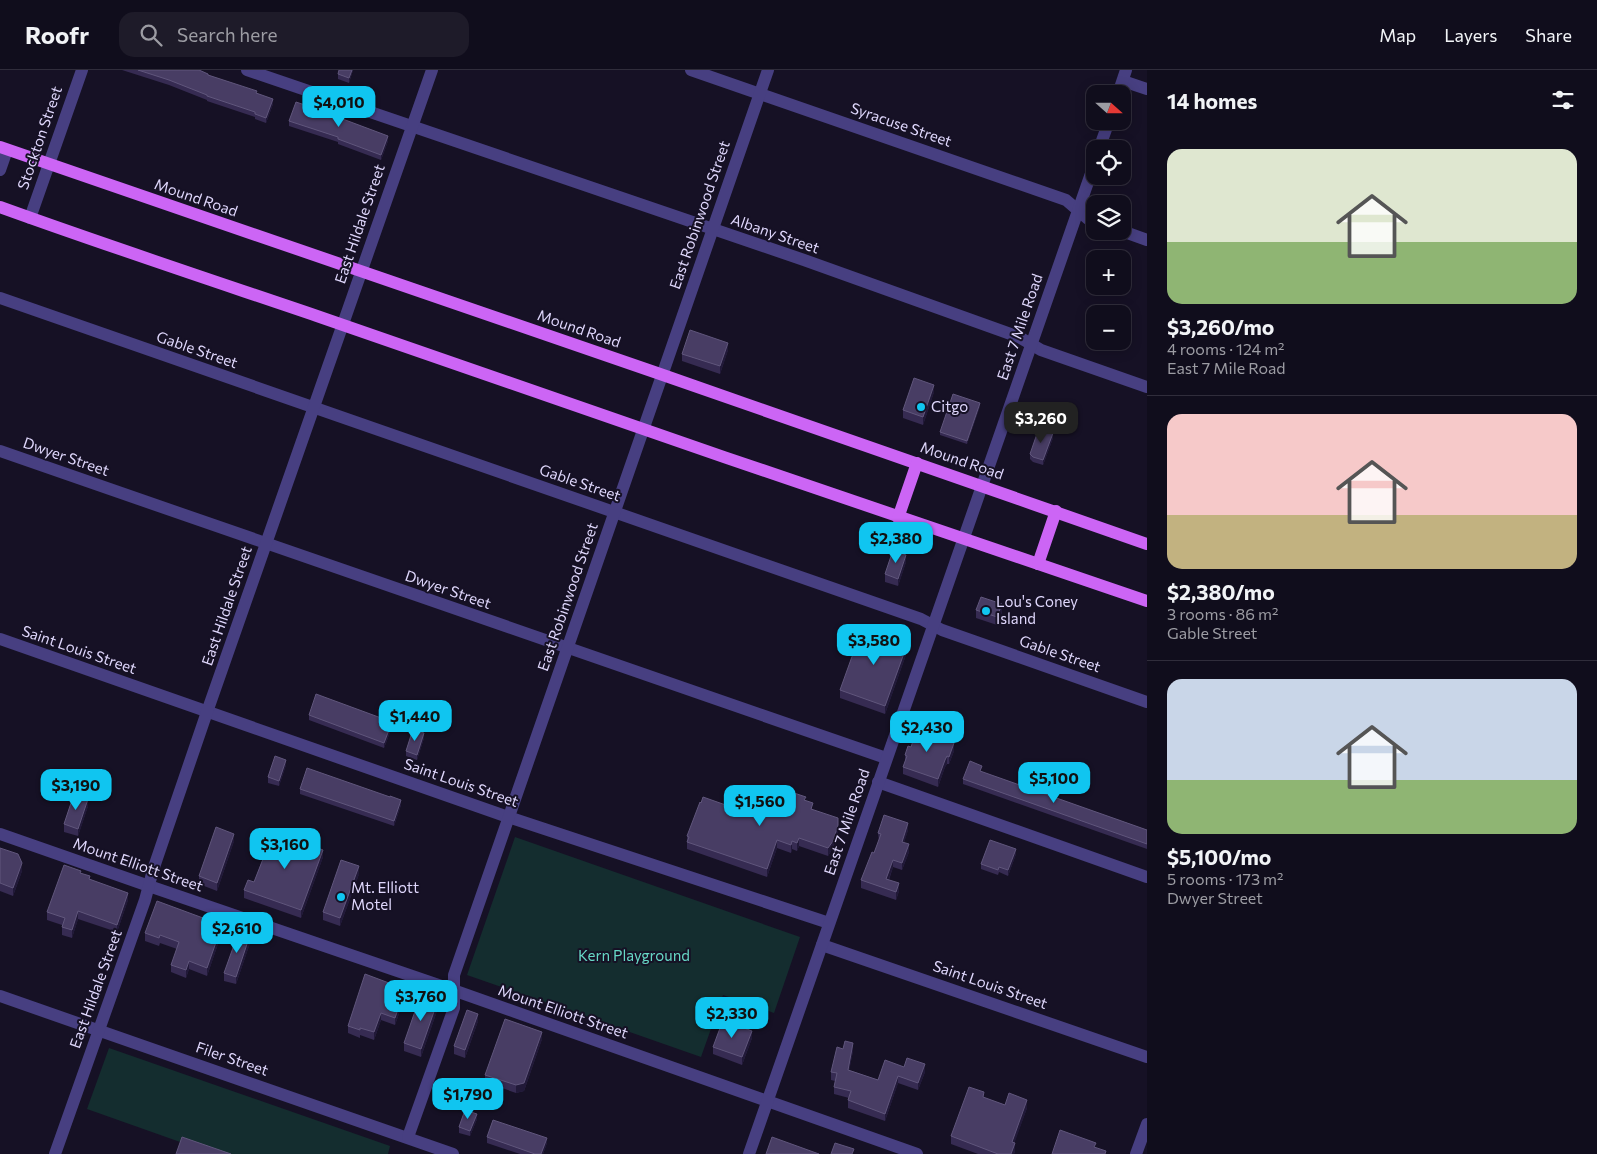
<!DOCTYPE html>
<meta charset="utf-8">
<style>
body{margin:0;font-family:Commissioner,sans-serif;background:#1e1b29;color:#f1f3f6;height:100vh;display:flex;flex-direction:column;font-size:19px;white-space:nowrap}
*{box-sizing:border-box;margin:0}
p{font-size:16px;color:#9c9ca3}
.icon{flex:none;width:28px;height:28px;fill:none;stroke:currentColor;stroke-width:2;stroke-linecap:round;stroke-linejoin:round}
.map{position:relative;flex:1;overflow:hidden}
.side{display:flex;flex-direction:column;background:#100d1c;width:450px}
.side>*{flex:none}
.needle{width:32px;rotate:111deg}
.fabs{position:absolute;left:1086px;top:15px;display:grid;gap:10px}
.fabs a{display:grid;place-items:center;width:45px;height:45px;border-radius:10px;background:#100d1c;box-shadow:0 2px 12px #0003,0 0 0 1px #302d3b;font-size:25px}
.price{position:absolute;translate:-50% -42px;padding:0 11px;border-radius:10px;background:#10c5f0;color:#111;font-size:16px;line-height:32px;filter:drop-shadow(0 1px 2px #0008)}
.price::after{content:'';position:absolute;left:50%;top:30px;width:15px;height:11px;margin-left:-8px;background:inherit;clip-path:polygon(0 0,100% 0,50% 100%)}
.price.current{background:#222;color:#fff}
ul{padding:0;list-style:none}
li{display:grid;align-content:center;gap:10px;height:265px;padding:0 20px}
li+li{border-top:1px solid #302d3b}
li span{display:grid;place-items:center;height:155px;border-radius:15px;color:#555}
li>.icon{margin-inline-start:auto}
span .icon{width:90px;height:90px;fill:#fffc;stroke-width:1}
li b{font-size:21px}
h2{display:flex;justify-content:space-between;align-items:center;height:60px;padding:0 20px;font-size:21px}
header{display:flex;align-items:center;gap:30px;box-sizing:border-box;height:70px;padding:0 25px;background:#100d1c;border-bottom:1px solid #302d3b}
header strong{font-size:24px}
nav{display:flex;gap:28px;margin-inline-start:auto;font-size:18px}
.search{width:350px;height:45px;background:#1e1b29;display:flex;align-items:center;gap:12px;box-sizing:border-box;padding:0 18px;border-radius:15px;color:#9c9ca3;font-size:19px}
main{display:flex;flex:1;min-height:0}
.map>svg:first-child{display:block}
.green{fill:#142d2f}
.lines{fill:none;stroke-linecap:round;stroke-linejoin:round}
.minor{stroke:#473f81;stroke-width:12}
.major{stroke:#cc65f5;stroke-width:12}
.wall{fill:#362b52}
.shaded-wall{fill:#211938}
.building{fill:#483d64;stroke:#60567c}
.poi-dot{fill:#10c5f0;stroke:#161125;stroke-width:2}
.labels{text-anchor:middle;stroke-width:4;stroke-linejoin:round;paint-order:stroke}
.street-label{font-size:15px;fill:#dfd7fc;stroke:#161125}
.poi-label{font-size:15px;fill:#dfd7fc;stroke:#161125;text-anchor:start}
.park-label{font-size:15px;fill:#67d8c6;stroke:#161125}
</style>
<header>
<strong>Roofr</strong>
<div class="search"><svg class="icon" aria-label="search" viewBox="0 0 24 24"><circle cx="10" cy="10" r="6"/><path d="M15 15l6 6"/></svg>Search here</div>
<nav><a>Map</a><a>Layers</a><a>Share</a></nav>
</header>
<main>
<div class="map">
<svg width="1147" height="1084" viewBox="0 0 1147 1084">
<rect width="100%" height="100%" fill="#161125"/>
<g class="green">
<polygon points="515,767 800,867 774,943 723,925 701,987 467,905"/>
<polygon points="109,978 390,1076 388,1084 214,1084 87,1039"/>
</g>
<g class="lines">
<g class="minor">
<polyline points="247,0 804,190 1019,267 1041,280 1147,317"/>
<polyline points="691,0 1066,130 1088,149 1095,151"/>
<polyline points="1123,11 1147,19"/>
<polyline points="1118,24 1126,0"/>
<polyline points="1099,79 1109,51"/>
<polyline points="0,100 7,80"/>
<polyline points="30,148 82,0"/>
<polyline points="1122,161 1147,170"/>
<polyline points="0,228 921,549 942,560 1147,632"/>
<polyline points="0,381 886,688"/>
<polyline points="0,569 508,747 829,853"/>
<polyline points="878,712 1147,807"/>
<polyline points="0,764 149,816 453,920 917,1084"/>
<polyline points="822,875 1147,987"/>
<polyline points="0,926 453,1084"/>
<polyline points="408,1067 454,938 454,905 768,0"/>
<polyline points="55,1084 145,830 153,800 207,642 432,0"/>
<polyline points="749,1084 1095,92"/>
<polyline points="1136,1084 1147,1054"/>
</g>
<g class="major">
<polyline points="0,77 663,305 1147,474"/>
<path d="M0 137C105 175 211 210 317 246 593 342 870 438 1147 531"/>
<polyline points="898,448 917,393"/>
<polyline points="1038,494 1056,441"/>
</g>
</g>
<g class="wall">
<polygon points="122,0 199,0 208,5 257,23 273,34 266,53 255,49 255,47 207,31 207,30 169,15"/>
<polygon points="353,0 349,13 338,9 338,4"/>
<polygon points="340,48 388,71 381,90 338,74 338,72 289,56 289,51"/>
<polygon points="728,280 720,304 682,291 682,284"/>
<polygon points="934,322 923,355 903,348 903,340"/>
<polygon points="980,336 967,374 940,365 940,362"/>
<polygon points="1053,368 1043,395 1033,392 1030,389 1030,384"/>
<polygon points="906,492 898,516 885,512 885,504"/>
<polygon points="976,540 1002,542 997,555 976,548"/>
<polygon points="908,579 885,644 840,628 840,620"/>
<polygon points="309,645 392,657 384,678 309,650"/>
<polygon points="931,664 931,665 954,681 949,694 947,694 945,697 938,717 903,704 903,697 905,691 905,685 911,677"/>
<polygon points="424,668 417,690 406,686 406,681"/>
<polygon points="286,695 279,716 268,713 268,707"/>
<polygon points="982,701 982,702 1147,760 1147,779 963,714 963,709"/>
<polygon points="300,719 401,735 394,756 300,724"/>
<polygon points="774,725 806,731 813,740 838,763 833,778 828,786 799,776 797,781 792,779 791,783 777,778 767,807 687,779 687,766 754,745"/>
<polygon points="88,736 78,766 64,762 64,754"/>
<polygon points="908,760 904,772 909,782 902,800 893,797 889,810 899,821 896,830 861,818 861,810 874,783 879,771 878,763"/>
<polygon points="234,771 217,821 199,814 199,806"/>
<polygon points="261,777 323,787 301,848 244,828 244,820 254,812 264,785 261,784"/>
<polygon points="0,778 22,801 13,826 0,821"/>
<polygon points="1016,784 1008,806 999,802 998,805 981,799 981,794"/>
<polygon points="81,803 90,809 128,830 117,862 78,849 72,868 62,865 62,855 47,850 47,842"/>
<polygon points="359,804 340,856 323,850 323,842"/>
<polygon points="222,862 207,906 189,899 186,908 171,902 171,895 177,879 160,873 159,876 145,871 145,863"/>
<polygon points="250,873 236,914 224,911 224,903"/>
<polygon points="405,926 395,955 381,950 374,970 360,965 360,968 348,963 348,956"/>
<polygon points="438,938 421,987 404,981 404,973"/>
<polygon points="478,951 465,988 454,984 454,976"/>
<polygon points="752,968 742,995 713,984 713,977"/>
<polygon points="542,969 524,1021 516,1023 485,1012 485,1005"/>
<polygon points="843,979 853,981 849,1000 878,1010 904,997 925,1002 918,1020 898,1013 885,1051 848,1038 848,1030 849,1028 834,1024 834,1017 835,1011 831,1010 831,1002"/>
<polygon points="984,1028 1005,1035 1027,1038 1014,1073 1015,1081 1014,1084 978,1084 951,1074 951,1066"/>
<polygon points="477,1049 470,1066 459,1063 459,1057"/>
<polygon points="487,1067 547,1073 543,1084 520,1084 487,1073"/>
</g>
<g class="shaded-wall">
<polygon points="352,0 353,0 349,13 349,8"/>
<polygon points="273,29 273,34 266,53 266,48"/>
<polygon points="388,66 388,71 381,90 381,85"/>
<polygon points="728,273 728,280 720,304 720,296"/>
<polygon points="934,315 934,322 923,355 923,347"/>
<polygon points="980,333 980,336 967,374 967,371"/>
<polygon points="1053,363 1053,368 1043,395 1043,390"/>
<polygon points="906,485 906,492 898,516 898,509"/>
<polygon points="1002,534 1002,542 997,555 997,547"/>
<polygon points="908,572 908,579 885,644 885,636"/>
<polygon points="392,652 392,657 384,678 384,673"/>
<polygon points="931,656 931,664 928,672 928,664"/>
<polygon points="424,663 424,668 417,690 417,685"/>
<polygon points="954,673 954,681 949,694 949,687"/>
<polygon points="947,686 947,694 945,697 938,717 938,709 945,690"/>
<polygon points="286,690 286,695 279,716 279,711"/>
<polygon points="88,729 88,736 78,766 78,759"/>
<polygon points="401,730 401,735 394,756 394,751"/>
<polygon points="838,748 838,763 833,778 828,786 828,778"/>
<polygon points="908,753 908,760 902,779 902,772"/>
<polygon points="234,764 234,771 217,821 217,813"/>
<polygon points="799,768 799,776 797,781 797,773"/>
<polygon points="777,770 777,778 767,807 767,799"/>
<polygon points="792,771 792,779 791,783 791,775"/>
<polygon points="909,774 909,782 902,800 902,793"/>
<polygon points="1016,779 1016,784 1008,806 1008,800"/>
<polygon points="323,780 323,787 301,848 301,840"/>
<polygon points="893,790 893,797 886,817 886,809"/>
<polygon points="22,793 22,801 13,826 13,818"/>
<polygon points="359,796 359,804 340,856 340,848"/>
<polygon points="899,813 899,821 896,830 896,822"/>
<polygon points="128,823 128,830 117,862 117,855"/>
<polygon points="78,841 78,849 72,868 72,860"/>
<polygon points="222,855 222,862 207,906 207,898"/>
<polygon points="250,865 250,873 236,914 236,907"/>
<polygon points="189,891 189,899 186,908 186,900"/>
<polygon points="405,919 405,926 395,955 395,948"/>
<polygon points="438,930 438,938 421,987 421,979"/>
<polygon points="381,943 381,950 374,970 374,962"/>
<polygon points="478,944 478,951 465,988 465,980"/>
<polygon points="752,961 752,968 742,995 742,987"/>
<polygon points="542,962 542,969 524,1021 516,1023 516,1015"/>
<polygon points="853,973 853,981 848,1007 848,1000"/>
<polygon points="925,994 925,1002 918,1020 918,1013"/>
<polygon points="898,1006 898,1013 885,1051 885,1044"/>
<polygon points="1027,1030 1027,1038 1012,1080 1012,1072"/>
<polygon points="477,1044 477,1049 470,1066 470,1061"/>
<polygon points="547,1068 547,1073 543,1084 541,1084"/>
<polygon points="1015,1073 1015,1081 1014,1084 1011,1084"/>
</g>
<g class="building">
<polygon points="138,0 199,0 208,4 208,5 257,21 256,23 273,29 266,48 255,44 255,42 207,26 207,25 169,10"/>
<polygon points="339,0 352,0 349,8 338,4"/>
<polygon points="296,32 329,43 340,47 340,48 388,66 381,85 338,69 338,67 289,51"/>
<polygon points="690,260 728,273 720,296 682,284"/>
<polygon points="914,308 934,315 923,347 903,340"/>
<polygon points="953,324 980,333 967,371 940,362"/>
<polygon points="1039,358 1053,363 1043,390 1033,387 1030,384"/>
<polygon points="893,480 906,485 898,509 885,504"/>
<polygon points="981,527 1002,534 997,547 976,540"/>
<polygon points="863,556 908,572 885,636 840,620"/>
<polygon points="316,624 392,652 384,673 309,645"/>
<polygon points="919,652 931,656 928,664 954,673 949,687 947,686 945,690 938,709 903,697 907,686 905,685 908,676 911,677"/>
<polygon points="413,659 424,663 417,685 406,681"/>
<polygon points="275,686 286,690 279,711 268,707"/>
<polygon points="970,691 982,696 980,701 1147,760 1147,774 963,709"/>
<polygon points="307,698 390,727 390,726 401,730 394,751 300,719"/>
<polygon points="776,717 806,727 804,730 813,733 811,739 838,748 838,755 833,771 828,778 799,768 797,773 792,771 791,775 777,770 767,799 687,772 689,767 687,766 700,732 701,733 703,727 754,745 762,721 774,725"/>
<polygon points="74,724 88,729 78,759 64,754"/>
<polygon points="884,745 908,753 902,772 909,774 902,793 893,790 886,809 899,813 896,822 861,810 872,782 874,783 881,764 878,763"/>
<polygon points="216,757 234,764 217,813 199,806"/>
<polygon points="268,759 323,780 301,840 244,820 248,810 254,812 267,779 261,777"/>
<polygon points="990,770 1016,779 1008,800 999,797 998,800 981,794"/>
<polygon points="0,778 18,784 22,793 13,818 0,813"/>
<polygon points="341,790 359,796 340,848 323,842"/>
<polygon points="64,795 81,801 80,803 90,806 89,809 128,823 117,855 78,841 72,860 62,857 65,848 47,842"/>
<polygon points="157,831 222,855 207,898 189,891 186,900 171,895 179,872 160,865 159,868 145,863"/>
<polygon points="239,861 250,865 236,907 224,903"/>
<polygon points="365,904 405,919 395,948 381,943 374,962 360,958 360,960 348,956"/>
<polygon points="421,924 438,930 421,979 404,973"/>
<polygon points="467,940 478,944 465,980 454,976"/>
<polygon points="505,949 542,962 524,1013 516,1015 485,1005"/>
<polygon points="723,950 752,961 742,987 713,977"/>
<polygon points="845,971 853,973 848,1000 878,1010 885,990 904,997 907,988 925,994 918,1013 898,1006 885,1044 848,1030 851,1021 834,1017 837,1003 831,1002 837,977 843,979"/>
<polygon points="969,1017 984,1022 983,1027 1005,1035 1009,1023 1027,1030 1012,1072 1015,1073 1011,1084 998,1084 951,1066"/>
<polygon points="465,1040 477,1044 470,1061 459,1057"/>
<polygon points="493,1050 547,1068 541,1084 535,1084 487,1067"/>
<polygon points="1060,1060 1096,1073 1094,1077 1106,1081 1105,1084 1052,1084"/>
<polygon points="182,1067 231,1084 176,1084"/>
<polygon points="772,1067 819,1084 766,1084"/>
<polygon points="835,1073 854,1079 852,1084 831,1084"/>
</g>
<g class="poi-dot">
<circle cx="921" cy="337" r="5"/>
<circle cx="986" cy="541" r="5"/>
<circle cx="341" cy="827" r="5"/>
</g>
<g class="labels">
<g class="street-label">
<text transform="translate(901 55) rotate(19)" y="5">Syracuse Street</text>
<text transform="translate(40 68) rotate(-71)" y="5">Stockton Street</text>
<text transform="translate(196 128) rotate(19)" y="5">Mound Road</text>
<text transform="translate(700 145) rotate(-71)" y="5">East Robinwood Street</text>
<text transform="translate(360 154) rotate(-71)" y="5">East Hildale Street</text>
<text transform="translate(775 164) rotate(19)" y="5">Albany Street</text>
<text transform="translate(1020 257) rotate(-71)" y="5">East 7 Mile Road</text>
<text transform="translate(579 259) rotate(19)" y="5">Mound Road</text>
<text transform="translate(197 280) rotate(19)" y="5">Gable Street</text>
<text transform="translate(66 387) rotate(19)" y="5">Dwyer Street</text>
<text transform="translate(962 391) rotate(19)" y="5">Mound Road</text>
<text transform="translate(580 413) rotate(19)" y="5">Gable Street</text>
<text transform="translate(448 520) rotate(19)" y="5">Dwyer Street</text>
<text transform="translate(568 527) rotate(-71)" y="5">East Robinwood Street</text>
<text transform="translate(227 536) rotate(-71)" y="5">East Hildale Street</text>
<text transform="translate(79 580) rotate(19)" y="5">Saint Louis Street</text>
<text transform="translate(1060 584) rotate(19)" y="5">Gable Street</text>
<text transform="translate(461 713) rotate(19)" y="5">Saint Louis Street</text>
<text transform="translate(847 752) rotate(-71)" y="5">East 7 Mile Road</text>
<text transform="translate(138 795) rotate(19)" y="5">Mount Elliott Street</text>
<text transform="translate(990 915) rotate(19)" y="5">Saint Louis Street</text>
<text transform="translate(96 919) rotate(-70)" y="5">East Hildale Street</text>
<text transform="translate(563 942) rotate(19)" y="5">Mount Elliott Street</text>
<text transform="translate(232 989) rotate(19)" y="5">Filer Street</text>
</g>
<g class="poi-label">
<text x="931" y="342">Citgo</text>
<text x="996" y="537">Lou's Coney<tspan x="996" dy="17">Island</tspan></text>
<text x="351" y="823">Mt. Elliott<tspan x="351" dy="17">Motel</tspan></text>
</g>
<g class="park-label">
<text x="634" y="891">Kern Playground</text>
</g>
</g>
</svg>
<div class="fabs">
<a><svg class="needle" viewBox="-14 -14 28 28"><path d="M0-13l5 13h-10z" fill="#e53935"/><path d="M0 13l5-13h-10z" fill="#9c9ca3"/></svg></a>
<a><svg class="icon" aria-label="locate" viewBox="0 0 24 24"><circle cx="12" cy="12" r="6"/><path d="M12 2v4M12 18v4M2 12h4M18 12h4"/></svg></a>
<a><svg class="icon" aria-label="layers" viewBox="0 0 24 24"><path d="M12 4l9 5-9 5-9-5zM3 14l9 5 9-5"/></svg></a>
<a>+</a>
<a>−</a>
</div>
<b class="price" style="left:339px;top:58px">$4,010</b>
<b class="price current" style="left:1041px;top:374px">$3,260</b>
<b class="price" style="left:896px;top:494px">$2,380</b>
<b class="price" style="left:874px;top:596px">$3,580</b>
<b class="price" style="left:415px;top:672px">$1,440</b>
<b class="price" style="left:927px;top:683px">$2,430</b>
<b class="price" style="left:1054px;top:734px">$5,100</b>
<b class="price" style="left:76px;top:741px">$3,190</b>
<b class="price" style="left:760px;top:757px">$1,560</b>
<b class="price" style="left:285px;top:800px">$3,160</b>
<b class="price" style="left:237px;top:884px">$2,610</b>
<b class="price" style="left:421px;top:952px">$3,760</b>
<b class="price" style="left:732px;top:969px">$2,330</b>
<b class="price" style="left:468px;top:1050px">$1,790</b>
</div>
<section class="side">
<h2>14 homes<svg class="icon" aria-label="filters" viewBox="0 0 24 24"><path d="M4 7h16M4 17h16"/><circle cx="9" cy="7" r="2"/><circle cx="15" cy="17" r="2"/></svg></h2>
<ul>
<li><span style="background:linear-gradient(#dfe7d0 60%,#8fb573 0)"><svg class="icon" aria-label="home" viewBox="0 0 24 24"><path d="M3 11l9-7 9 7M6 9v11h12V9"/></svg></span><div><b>$3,260/mo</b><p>4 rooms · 124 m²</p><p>East 7 Mile Road</p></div></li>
<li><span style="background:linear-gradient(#f6c9c9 65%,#c2b280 0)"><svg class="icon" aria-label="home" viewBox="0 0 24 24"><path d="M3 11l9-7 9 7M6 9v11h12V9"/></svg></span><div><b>$2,380/mo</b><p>3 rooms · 86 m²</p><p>Gable Street</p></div></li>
<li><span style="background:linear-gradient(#c9d6e8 65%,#8fb573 0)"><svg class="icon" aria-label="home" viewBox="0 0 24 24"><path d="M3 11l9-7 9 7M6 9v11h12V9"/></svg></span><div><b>$5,100/mo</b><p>5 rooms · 173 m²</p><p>Dwyer Street</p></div></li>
</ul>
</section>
</main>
